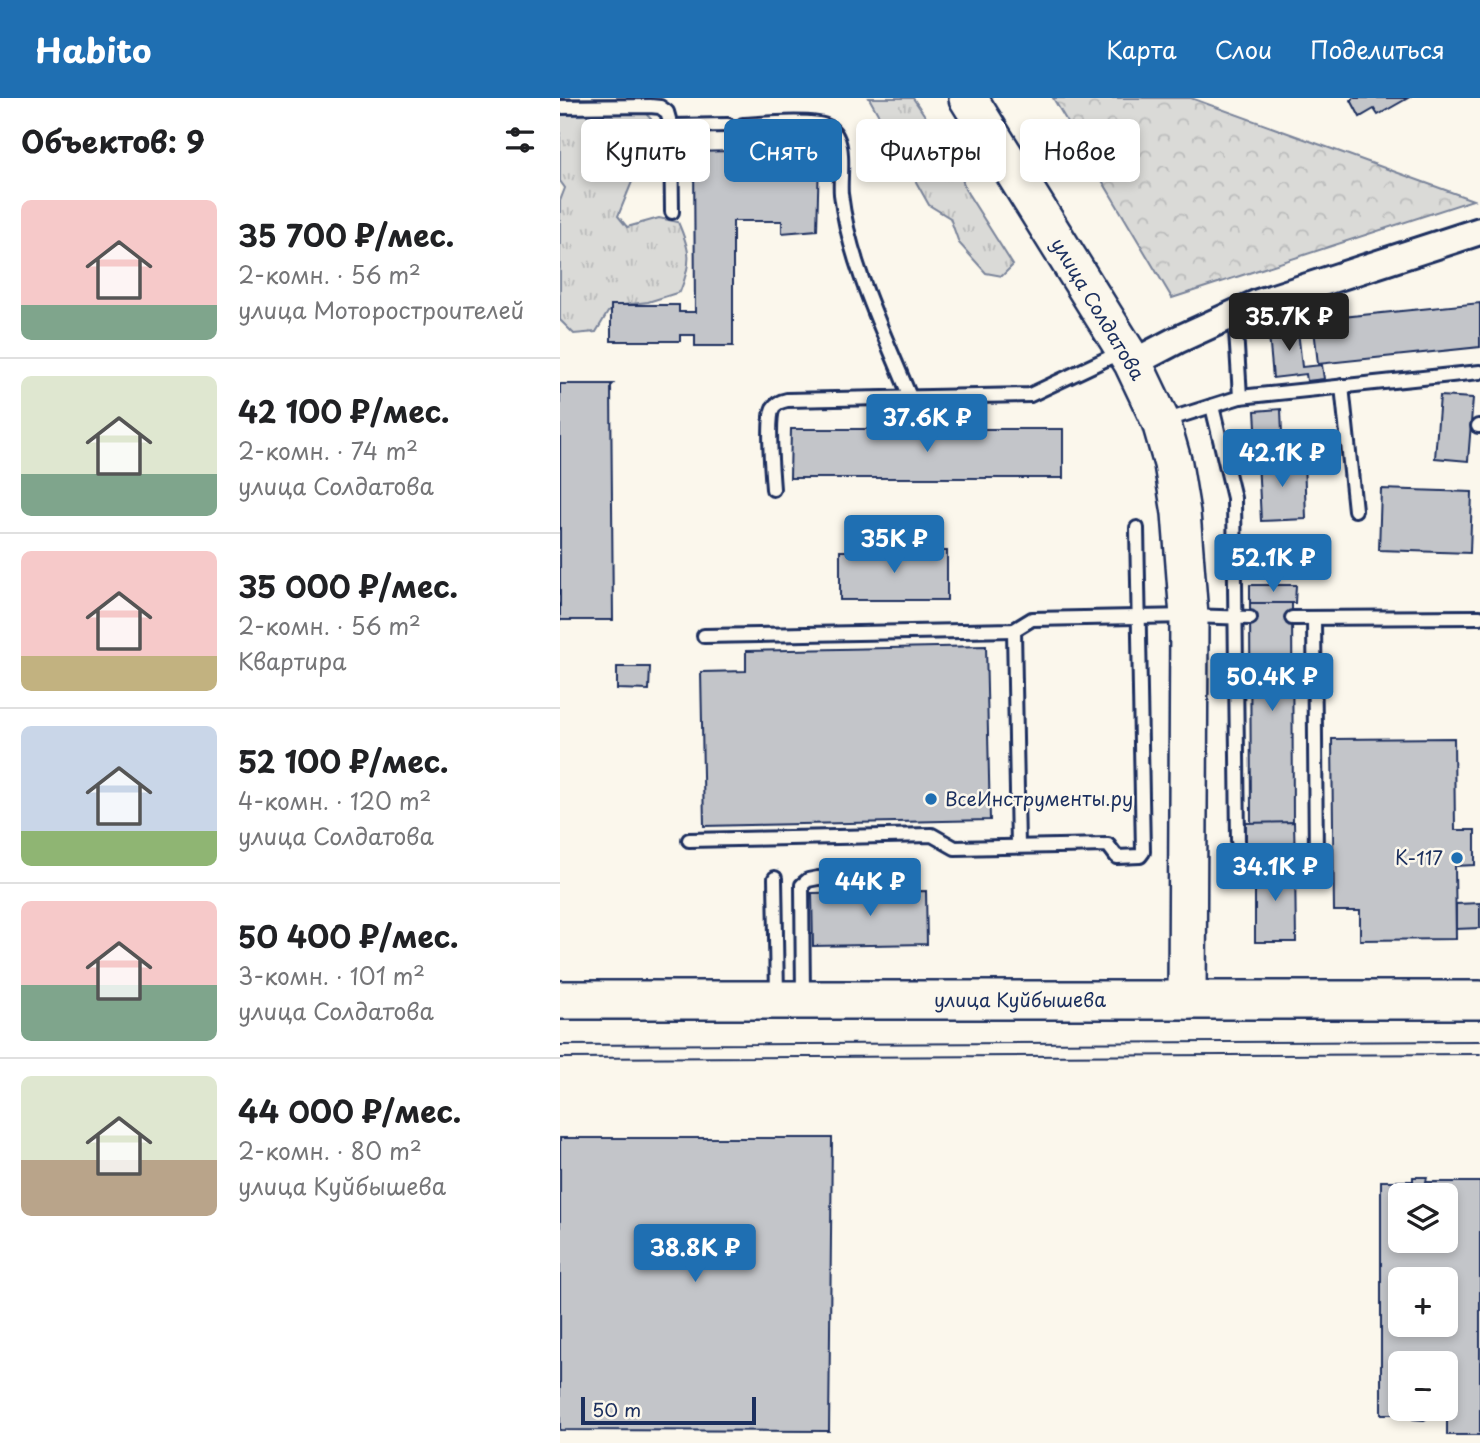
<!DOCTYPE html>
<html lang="ru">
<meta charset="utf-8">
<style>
body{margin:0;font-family:"Playpen Sans",sans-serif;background:#f2f2f2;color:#202124;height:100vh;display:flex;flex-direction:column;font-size:26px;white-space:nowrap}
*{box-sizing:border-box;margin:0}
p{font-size:23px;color:#757577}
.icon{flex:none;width:38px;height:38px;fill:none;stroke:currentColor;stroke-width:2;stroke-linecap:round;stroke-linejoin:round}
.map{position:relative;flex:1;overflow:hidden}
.panel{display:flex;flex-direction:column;background:#fff;width:560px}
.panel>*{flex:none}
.guide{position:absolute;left:21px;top:21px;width:665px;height:63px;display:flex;gap:14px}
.controls{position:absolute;left:828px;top:1085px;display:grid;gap:14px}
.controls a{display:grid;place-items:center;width:70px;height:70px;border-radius:10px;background:#fff;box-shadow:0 4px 10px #0003;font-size:35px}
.scale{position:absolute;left:21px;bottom:18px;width:175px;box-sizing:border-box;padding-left:7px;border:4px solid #1b2f5e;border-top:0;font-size:19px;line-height:24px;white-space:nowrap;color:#1b2f5e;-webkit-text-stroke:5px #fbf7ec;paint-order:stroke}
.price{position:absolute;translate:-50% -60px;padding:0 16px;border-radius:7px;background:#1f6fb2;color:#fff;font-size:23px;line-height:46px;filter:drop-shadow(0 2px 4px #0008)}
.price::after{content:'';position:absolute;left:50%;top:42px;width:21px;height:16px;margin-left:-10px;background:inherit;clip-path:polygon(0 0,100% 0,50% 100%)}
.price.current{background:#222;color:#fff}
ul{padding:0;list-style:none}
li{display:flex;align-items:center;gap:21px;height:175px;padding:0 21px}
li+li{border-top:2px solid #e0e0e0}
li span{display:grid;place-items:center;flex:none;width:196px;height:140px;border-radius:10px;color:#555}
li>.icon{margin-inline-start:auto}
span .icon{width:84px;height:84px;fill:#fffc;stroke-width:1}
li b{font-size:30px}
h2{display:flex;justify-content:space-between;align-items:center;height:84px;padding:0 21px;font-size:30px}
.tag{padding:0 24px;border-radius:10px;background:#fff;box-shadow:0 4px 10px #0003;font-size:24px;line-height:63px}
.tag.current{background:#1f6fb2;color:#fff}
header{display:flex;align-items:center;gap:42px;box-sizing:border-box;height:98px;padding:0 35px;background:#1f6fb2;color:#fff}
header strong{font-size:33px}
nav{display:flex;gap:38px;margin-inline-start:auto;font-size:24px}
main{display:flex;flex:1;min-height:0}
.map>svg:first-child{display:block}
.grass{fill:url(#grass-tufts);stroke:#7a849a;stroke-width:2}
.park{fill:url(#park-crowns);stroke:#7a849a;stroke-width:2}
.building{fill:#c3c5c9;stroke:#1b2f5e;stroke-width:2;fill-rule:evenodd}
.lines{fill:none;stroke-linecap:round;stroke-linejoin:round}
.service-casing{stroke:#1b2f5e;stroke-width:18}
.minor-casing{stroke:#1b2f5e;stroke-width:32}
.secondary-casing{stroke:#1b2f5e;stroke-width:42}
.service{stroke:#fbf7ec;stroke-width:12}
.minor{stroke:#fbf7ec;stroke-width:26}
.secondary{stroke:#fbf7ec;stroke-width:37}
.tram{stroke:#1b2f5e;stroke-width:2}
.poi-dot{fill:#1f6fb2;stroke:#fbf7ec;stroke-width:2.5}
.labels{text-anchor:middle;stroke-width:5;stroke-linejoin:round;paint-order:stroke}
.street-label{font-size:19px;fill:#1b2f5e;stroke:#fbf7ec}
.poi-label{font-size:19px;fill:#1b2f5e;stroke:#fbf7ec;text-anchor:start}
</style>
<header>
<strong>Habito</strong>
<nav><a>Карта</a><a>Слои</a><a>Поделиться</a></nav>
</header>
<main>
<section class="panel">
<h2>Объектов: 9<svg class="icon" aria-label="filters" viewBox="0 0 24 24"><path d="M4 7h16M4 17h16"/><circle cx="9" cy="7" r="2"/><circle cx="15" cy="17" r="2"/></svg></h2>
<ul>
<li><span style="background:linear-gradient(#f6c9c9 75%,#7fa58c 0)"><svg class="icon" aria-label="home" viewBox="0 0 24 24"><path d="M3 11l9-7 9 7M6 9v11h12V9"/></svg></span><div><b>35 700 ₽/мес.</b><p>2-комн. · 56 m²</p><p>улица Моторостроителей</p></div></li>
<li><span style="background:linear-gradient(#dfe7d0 70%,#7fa58c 0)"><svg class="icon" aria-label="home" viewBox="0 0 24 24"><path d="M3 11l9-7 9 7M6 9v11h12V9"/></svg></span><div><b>42 100 ₽/мес.</b><p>2-комн. · 74 m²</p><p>улица Солдатова</p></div></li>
<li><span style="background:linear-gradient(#f6c9c9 75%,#c2b280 0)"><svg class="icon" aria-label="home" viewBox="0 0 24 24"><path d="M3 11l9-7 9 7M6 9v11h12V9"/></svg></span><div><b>35 000 ₽/мес.</b><p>2-комн. · 56 m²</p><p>Квартира</p></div></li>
<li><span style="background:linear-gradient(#c9d6e8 75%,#8fb573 0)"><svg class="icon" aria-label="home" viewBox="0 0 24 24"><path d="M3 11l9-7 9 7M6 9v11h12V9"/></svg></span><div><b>52 100 ₽/мес.</b><p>4-комн. · 120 m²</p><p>улица Солдатова</p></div></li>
<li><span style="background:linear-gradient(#f6c9c9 60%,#7fa58c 0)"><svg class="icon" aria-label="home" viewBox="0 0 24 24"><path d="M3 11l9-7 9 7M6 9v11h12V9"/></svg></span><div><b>50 400 ₽/мес.</b><p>3-комн. · 101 m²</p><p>улица Солдатова</p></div></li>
<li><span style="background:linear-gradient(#dfe7d0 60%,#b9a48a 0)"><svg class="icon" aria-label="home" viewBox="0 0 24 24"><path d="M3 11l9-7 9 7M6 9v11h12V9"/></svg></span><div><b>44 000 ₽/мес.</b><p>2-комн. · 80 m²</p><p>улица Куйбышева</p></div></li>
</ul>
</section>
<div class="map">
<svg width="920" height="1345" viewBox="0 0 920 1345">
<defs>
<pattern id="grass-tufts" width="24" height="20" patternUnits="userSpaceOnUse" patternTransform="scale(1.75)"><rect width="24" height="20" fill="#dadad7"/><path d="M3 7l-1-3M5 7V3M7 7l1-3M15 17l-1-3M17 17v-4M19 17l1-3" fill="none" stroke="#babbbb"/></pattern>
<pattern id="park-crowns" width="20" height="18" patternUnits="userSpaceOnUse" patternTransform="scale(1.75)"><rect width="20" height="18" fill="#dadad7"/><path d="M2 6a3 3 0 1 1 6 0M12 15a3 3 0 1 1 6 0" fill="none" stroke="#babbbb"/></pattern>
</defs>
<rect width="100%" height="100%" fill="#fbf7ec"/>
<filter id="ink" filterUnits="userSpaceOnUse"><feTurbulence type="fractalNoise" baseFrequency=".0143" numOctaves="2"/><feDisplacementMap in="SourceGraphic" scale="14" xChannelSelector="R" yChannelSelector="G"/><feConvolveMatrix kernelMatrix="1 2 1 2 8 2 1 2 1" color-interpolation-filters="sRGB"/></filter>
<g filter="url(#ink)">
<g class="grass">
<path d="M0 0H70L91 21 95 43 88 62 76 74 58 118 67 129 99 120 118 124C131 154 132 163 120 194L88 204 63 207 48 214 36 234 14 236 0 222V103L5 90 0 83Z"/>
<polygon points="309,0 353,0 380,40 395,55 405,91 453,167 442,178 426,175 399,145 390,120 369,107"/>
</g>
<polygon class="park" points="493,0 631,0 913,102 612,200"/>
<g class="building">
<polygon points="794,0 848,0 818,17 814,11 800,19 791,2"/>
<polygon points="171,53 173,54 173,61 259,62 257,132 222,135 222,123 173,123 173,248 135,248 135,237 120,237 120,243 51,243 51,207 119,207 119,214 135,214 134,54"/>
<polygon points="920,205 920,249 758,266 753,222"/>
<polygon points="737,223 742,269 762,267 764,281 747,283 746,276 713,280 708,226"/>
<polygon points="0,286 53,286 51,288 53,522 0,522"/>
<polygon points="880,298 913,300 908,363 875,360"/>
<polygon points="721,311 723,360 698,361 695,313"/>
<polygon points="231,331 503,331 503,380 230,380"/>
<polygon points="744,360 746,421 701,423 698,361"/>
<polygon points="821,391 912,394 910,455 819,452"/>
<rect x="280" y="453" width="107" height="49"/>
<polygon points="690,487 736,487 735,505 690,505"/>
<polygon points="690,505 732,505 733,725 691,725"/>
<polygon points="426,548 430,722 144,728 141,574 186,573 186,553"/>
<polygon points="57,569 90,569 89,592 57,591"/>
<polygon points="894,640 895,732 915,732 915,767 895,768 896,841 800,842 800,813 774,813 772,641"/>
<polygon points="734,724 735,766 686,766 686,725"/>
<polygon points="695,766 735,766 736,844 695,844"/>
<polygon points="366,793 367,846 253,848 252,795"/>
<polygon points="920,805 920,830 896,831 896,806"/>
<polygon points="0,1040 272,1040 269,1333 0,1332"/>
<path d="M853 1079H867L866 1084H920V1337H887V1317H866V1321L864 1322 853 1321V1316H821V1083H853ZM840 1097H886V1143H840ZM840 1181H886V1227H840ZM840 1265H886V1311H840Z"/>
</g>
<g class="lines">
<g class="service-casing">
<g id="service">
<polyline points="0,9 90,8 100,9 107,14 111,28 112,114"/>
<path d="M183 27C201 26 255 21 268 29 288 41 279 77 281 96 289 165 324 235 350 299"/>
<polyline points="111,28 168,27"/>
<polyline points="782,288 795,412"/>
<polyline points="680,299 920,274"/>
<polyline points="652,308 674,400 678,743"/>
<polyline points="604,323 680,299 675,215"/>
<polyline points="918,328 920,328"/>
<path d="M213 391C212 376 207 322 213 310 216 305 222 303 227 302L470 297 561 254"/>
<polyline points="732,520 920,519"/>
<polyline points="754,520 756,761"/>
<polyline points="454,532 458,748"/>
<polyline points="144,538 454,532 472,521 629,518 690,520"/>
<polyline points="129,742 372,737 395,750 548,747 557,759 580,758 583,754 577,430"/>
<polyline points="215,780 217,898"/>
<polyline points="243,898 242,787 248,782 258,780 343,778"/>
</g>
</g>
<g class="minor-casing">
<polyline id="minor" points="573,265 617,242 698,205 920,133"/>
</g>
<g class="secondary-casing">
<g id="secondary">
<polyline points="408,0 573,265 601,324 613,366 621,415 629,518 627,902"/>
<polyline points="0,902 920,902"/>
</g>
</g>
<use href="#service" class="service"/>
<use href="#minor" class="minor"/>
<use href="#secondary" class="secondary"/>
<g class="tram">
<polyline points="0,947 920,943"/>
<polyline points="0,960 920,956"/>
</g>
</g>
</g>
<g class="poi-dot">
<circle cx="371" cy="701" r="7"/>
<circle cx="897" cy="760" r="7"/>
</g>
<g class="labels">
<g class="street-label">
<text transform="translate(538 211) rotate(59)" y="7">улица Солдатова</text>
<text x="460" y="909">улица Куйбышева</text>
</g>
<g class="poi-label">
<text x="385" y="708">ВсеИнструменты.ру</text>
<text x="883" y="767" text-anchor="end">К-117</text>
</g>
</g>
</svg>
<div class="controls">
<a><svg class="icon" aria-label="layers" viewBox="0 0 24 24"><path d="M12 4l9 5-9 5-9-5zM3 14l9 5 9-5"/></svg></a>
<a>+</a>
<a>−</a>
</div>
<div class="scale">50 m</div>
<b class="price current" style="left:729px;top:255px">35.7K ₽</b>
<b class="price" style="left:367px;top:356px">37.6K ₽</b>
<b class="price" style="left:722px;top:391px">42.1K ₽</b>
<b class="price" style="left:334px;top:477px">35K ₽</b>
<b class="price" style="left:713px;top:496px">52.1K ₽</b>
<b class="price" style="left:712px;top:615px">50.4K ₽</b>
<b class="price" style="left:715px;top:805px">34.1K ₽</b>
<b class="price" style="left:310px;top:820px">44K ₽</b>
<b class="price" style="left:135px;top:1186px">38.8K ₽</b>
<div class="guide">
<a class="tag">Купить</a>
<a class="tag current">Снять</a>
<a class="tag">Фильтры</a>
<a class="tag">Новое</a>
</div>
</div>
</main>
